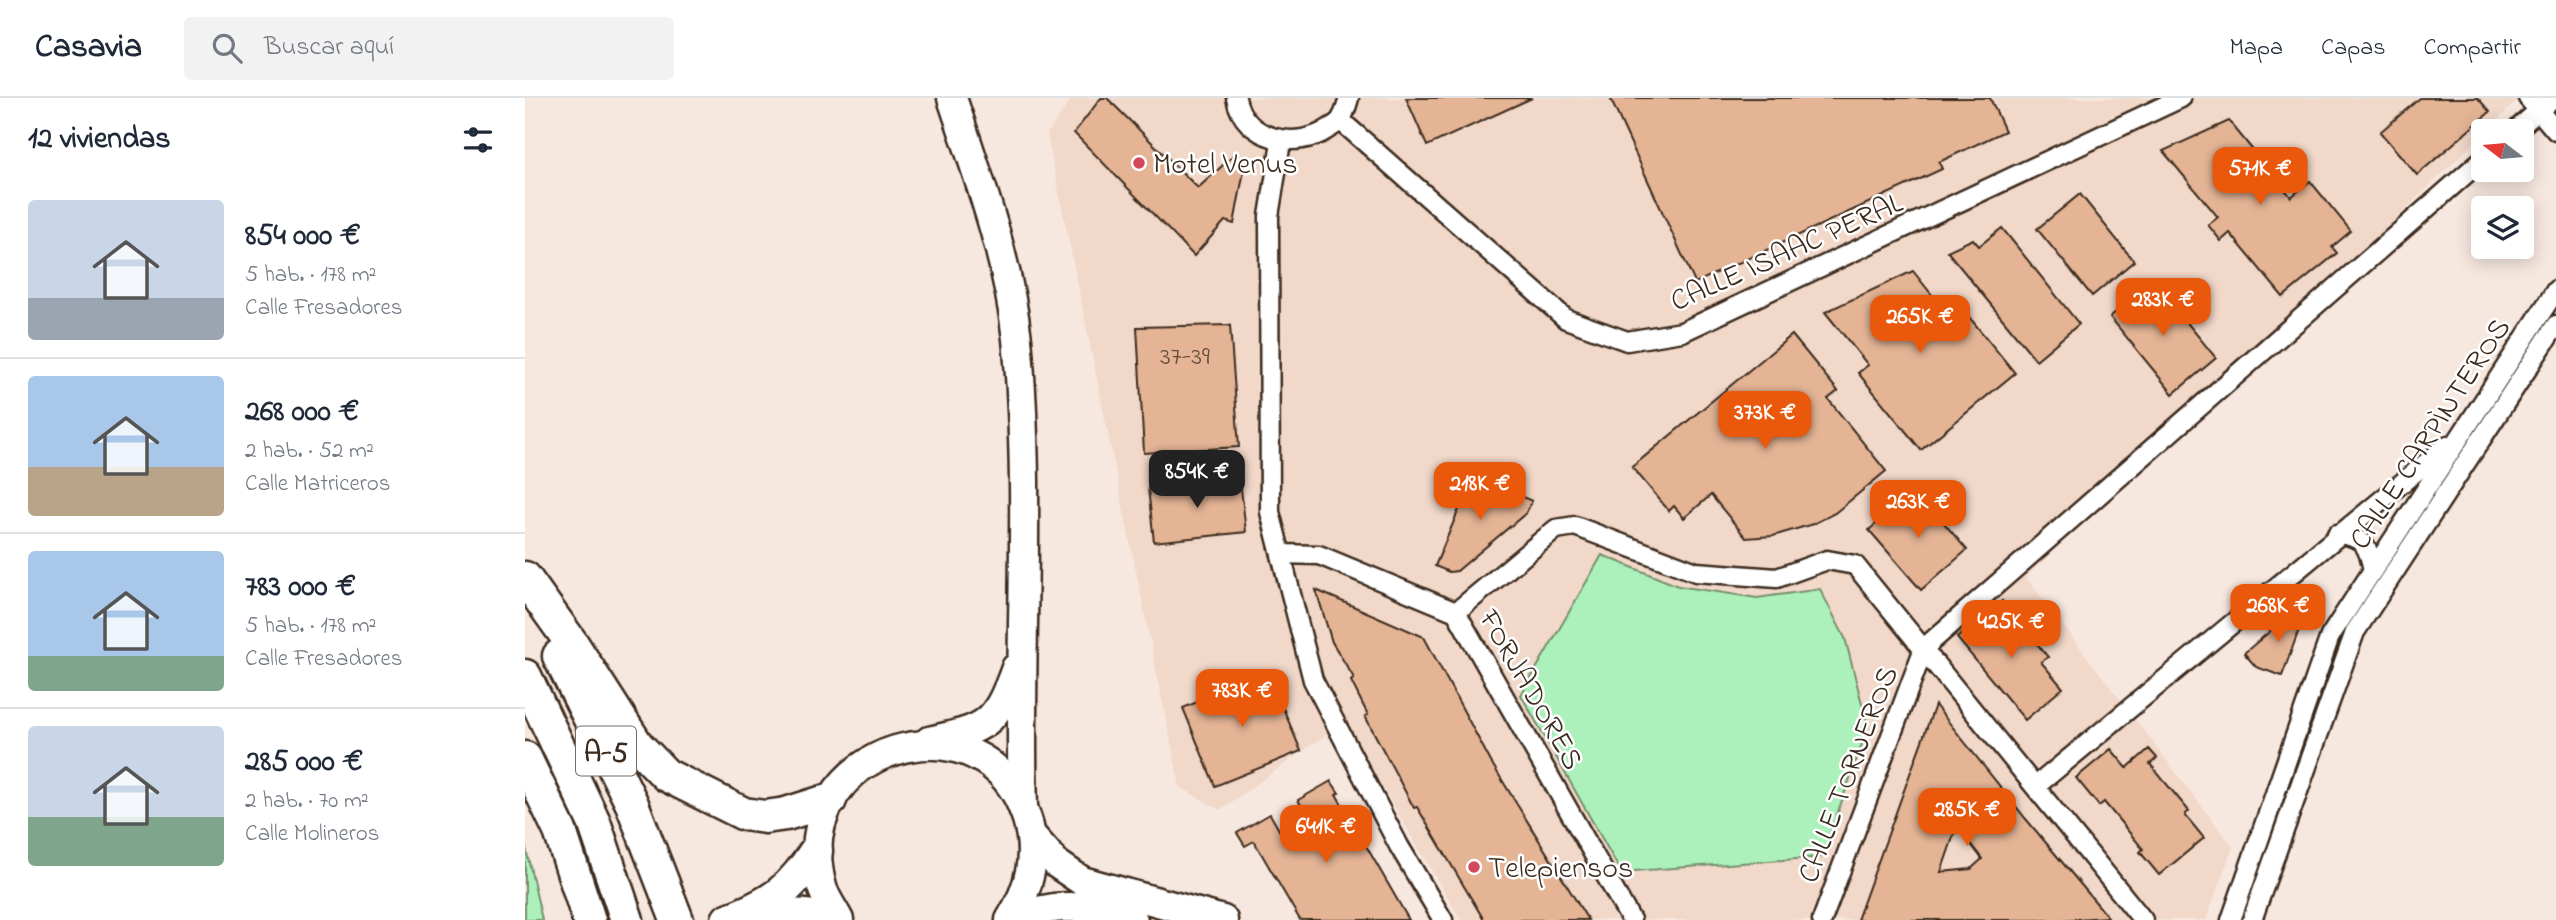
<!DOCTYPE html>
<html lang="es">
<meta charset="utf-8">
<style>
body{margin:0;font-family:"Indie Flower",sans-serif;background:#f2f2f3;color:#1f2937;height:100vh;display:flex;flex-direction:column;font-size:26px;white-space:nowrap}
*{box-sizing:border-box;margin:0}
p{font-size:23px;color:#747a83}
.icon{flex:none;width:38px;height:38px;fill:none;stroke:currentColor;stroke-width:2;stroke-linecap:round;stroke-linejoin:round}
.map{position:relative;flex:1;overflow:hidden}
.side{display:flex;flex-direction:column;background:#fff;width:525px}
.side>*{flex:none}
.needle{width:46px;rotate:286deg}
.fabs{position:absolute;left:1946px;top:21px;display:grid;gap:14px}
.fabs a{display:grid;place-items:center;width:63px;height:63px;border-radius:7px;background:#fff;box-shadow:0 4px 18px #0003;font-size:35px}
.price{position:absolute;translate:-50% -60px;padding:0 16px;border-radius:14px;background:#ea580c;color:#fff;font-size:23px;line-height:46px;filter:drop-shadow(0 2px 4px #0008)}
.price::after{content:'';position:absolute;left:50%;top:42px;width:21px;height:16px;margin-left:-10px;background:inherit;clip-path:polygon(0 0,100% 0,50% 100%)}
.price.current{background:#222;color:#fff}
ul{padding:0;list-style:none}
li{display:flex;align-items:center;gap:21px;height:175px;padding:0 28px}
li+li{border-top:2px solid #e0e1e3}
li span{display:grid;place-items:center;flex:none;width:196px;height:140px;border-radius:7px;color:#555}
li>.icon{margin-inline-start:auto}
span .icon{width:84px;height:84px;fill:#fffc;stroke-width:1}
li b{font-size:30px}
h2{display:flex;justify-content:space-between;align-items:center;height:84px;padding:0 28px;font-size:30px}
header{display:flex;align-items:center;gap:42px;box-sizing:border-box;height:98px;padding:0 35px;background:#fff;border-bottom:2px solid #e0e1e3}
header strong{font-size:33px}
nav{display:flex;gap:38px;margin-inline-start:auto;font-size:24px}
.search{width:490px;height:63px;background:#f2f2f3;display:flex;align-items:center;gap:18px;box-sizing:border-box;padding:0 24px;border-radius:7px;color:#747a83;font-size:26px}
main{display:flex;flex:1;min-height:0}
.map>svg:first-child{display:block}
.built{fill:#f1d8c9}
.green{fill:#acf1bb;stroke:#748e6c;stroke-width:2}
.building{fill:#e4b495;stroke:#3b2a1e;stroke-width:2;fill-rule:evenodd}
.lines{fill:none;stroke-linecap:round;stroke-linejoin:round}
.street-casing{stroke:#3b2a1e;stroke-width:23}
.primary-casing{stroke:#3b2a1e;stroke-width:33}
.highway-casing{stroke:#3b2a1e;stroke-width:37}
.street{stroke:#fff;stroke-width:18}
.primary{stroke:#fff;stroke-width:28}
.highway{stroke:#fff;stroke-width:32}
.poi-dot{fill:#d1495b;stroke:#fff;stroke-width:2.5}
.labels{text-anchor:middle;stroke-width:5;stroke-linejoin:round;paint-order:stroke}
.number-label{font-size:26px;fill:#654c3c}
.shield{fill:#fff;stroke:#766a62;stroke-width:2}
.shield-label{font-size:28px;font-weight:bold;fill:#3b2a1e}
.poi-label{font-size:30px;fill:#3b2a1e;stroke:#fff;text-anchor:start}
.street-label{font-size:30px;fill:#3b2a1e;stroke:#fff}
</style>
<header>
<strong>Casavia</strong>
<div class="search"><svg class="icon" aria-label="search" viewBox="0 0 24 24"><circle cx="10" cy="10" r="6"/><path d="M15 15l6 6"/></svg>Buscar aquí</div>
<nav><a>Mapa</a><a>Capas</a><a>Compartir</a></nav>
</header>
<main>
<section class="side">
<h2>12 viviendas<svg class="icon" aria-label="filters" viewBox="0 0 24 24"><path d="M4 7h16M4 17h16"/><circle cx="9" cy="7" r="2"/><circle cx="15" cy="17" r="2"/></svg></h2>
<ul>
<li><span style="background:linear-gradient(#c9d6e8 70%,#9aa5b1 0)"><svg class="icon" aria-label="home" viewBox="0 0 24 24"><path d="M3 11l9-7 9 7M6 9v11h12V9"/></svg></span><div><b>854 000 €</b><p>5 hab. · 178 m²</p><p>Calle Fresadores</p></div></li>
<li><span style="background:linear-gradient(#a9c7e8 65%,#b9a48a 0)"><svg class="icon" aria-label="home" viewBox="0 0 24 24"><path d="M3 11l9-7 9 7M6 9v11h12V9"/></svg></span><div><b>268 000 €</b><p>2 hab. · 52 m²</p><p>Calle Matriceros</p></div></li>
<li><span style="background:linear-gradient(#a9c7e8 75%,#7fa58c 0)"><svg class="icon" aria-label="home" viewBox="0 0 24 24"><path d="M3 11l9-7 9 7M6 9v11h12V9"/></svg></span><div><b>783 000 €</b><p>5 hab. · 178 m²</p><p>Calle Fresadores</p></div></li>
<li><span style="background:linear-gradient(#c9d6e8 65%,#7fa58c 0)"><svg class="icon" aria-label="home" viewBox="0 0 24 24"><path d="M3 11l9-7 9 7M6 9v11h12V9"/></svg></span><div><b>285 000 €</b><p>2 hab. · 70 m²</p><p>Calle Molineros</p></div></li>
</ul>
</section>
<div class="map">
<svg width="2031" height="822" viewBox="0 0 2031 822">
<rect width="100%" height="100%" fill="#f7e8df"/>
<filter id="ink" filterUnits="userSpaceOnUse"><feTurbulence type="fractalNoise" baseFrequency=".0143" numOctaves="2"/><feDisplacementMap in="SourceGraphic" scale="14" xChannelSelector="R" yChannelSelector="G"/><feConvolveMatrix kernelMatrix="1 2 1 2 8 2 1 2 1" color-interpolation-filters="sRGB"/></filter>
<g filter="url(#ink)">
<polygon class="built" points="547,0 1995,0 1501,479 1708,749 1681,822 936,822 819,624 695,712 655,689 522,36"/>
<g class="green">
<polygon points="1077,457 1153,488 1232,500 1295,491 1320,540 1343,629 1297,759 1096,774 996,597"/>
<polygon points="0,746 17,822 0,822"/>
</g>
<g class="building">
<polygon points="576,0 582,0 673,90 709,57 721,62 709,126 700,123 669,158 549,35"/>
<polygon points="881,0 1007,0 902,48"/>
<polygon points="1085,0 1465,0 1480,33 1414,64 1417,71 1170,185"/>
<polygon points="1895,0 1953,0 1965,14 1892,77 1855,34"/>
<polygon points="1704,23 1766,99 1785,83 1826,133 1807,149 1812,155 1758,199 1705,135 1696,143 1683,127 1693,119 1638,53"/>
<polygon points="1555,96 1609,163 1567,198 1512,131"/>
<polygon points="1477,130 1554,226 1511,262 1422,153 1448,141 1454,148"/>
<polygon points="1388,173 1415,207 1427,198 1490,275 1396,352 1333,275 1343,267 1300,214"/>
<polygon points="1628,183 1691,260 1648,296 1585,219"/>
<polygon points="705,227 714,349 619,355 612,229"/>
<polygon points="1267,237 1313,293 1303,301 1361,373 1310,415 1288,426 1248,438 1221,440 1186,397 1159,420 1149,408 1144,413 1107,369"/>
<polygon points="948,378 1007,403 1001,415 932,473 924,474 910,468"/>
<polygon points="715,381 721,434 629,444 623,390"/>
<polygon points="1384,397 1390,403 1396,398 1442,452 1396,492 1344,432"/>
<polygon points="791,492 899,539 966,664 1063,822 959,822 892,709 889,710 840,618 843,617 826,583 829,580 807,544"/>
<polygon points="1786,499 1757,578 1731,569 1719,555"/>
<polygon points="1477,503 1523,559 1516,564 1538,590 1500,622 1432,540"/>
<polygon points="743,574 776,653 690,688 658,610"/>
<path d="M1410 607 1501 721 1583 819 1535 822H1332ZM1432 728 1457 761 1446 771 1416 774Z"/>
<polygon points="1586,651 1602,670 1624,651 1632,660 1625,666 1664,713 1660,717 1679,740 1634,777 1615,754 1618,751 1579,704 1574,708 1551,680"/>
<polygon points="806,683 814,695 811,696 884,822 775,822 729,743 720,748 712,735 745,716 764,749 791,733 773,702"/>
</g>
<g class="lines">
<g class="street-casing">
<g id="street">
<path d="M711 0C719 43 772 52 803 31 808 28 814 25 816 21 820 15 822 7 824 0"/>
<polyline points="2003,0 2031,33"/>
<polyline points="816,23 1041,221 1102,243 1157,234 1656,0"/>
<polyline points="1990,33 2028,0"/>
<polyline points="756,44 744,118 745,414 788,582 874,748 918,822"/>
<path d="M1812 436C1839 438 1843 448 1848 472"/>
<polyline points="756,456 794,457 931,514 1106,822"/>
<polyline points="931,514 1031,431 1050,428 1171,474 1252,480 1302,462 1330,467 1618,822"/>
<polyline points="1511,688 1923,347"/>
<polyline points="1297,822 1399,550 1958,61"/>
<polyline points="1706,822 1805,538 2031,192"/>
<polyline points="1727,822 1830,534 2031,227"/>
</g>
</g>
<g class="primary-casing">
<g id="primary">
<path d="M427 0C453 78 483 160 492 241 507 397 493 554 498 710"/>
<path d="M404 643C462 630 470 628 491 570"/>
<polyline points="507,738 532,766 557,783 698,822"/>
<path d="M314 822C309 812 300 800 297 789 259 647 462 589 502 721 513 758 505 790 485 822"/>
<path d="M491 822C535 800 563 810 608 822"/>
</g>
</g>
<g class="highway-casing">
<g id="highway">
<polyline points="0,480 48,547 112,647 141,677 219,716 240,719 261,716 305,702"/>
<polyline points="34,558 107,706 152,822"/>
<polyline points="0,578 69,724 102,822"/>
<polyline points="0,660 35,733 64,822"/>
<path d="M203 822C247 805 265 793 291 753"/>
<path d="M245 822C263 815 283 817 302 822"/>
</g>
</g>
<use href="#street" class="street"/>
<use href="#primary" class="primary"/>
<use href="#highway" class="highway"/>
</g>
</g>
<g class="poi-dot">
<circle cx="614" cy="65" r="7"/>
<circle cx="949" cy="769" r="7"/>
</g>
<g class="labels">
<g class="number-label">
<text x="660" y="266">37-39</text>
</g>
<rect class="shield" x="51" y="628.5" width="60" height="49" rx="5"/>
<g class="shield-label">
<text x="81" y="663">A-5</text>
</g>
<g class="poi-label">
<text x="628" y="75">Motel Venus</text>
<text x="963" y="779">Telepiensos</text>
</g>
<g class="street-label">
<text transform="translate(1261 153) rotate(-24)" y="10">CALLE ISAAC PERAL</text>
<text transform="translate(1904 335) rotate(-57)" y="10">CALLE CARPÌNTEROS</text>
<text transform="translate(1007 591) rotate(60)" y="10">FORJADORES</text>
<text transform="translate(1322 676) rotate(-69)" y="10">CALLE TORNEROS</text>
</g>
</g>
</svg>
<div class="fabs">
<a><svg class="needle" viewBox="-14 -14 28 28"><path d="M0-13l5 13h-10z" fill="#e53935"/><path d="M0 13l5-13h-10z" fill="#747a83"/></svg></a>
<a><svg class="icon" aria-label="layers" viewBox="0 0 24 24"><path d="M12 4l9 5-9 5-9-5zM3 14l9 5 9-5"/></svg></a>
</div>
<b class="price" style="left:1735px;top:109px">571K €</b>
<b class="price" style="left:1638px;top:240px">283K €</b>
<b class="price" style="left:1395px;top:257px">265K €</b>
<b class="price" style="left:1240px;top:353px">373K €</b>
<b class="price current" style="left:672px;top:412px">854K €</b>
<b class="price" style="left:955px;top:424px">218K €</b>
<b class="price" style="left:1393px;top:442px">263K €</b>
<b class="price" style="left:1753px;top:546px">268K €</b>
<b class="price" style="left:1486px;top:562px">425K €</b>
<b class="price" style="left:717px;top:631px">783K €</b>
<b class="price" style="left:1442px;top:750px">285K €</b>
<b class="price" style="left:801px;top:767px">641K €</b>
</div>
</main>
